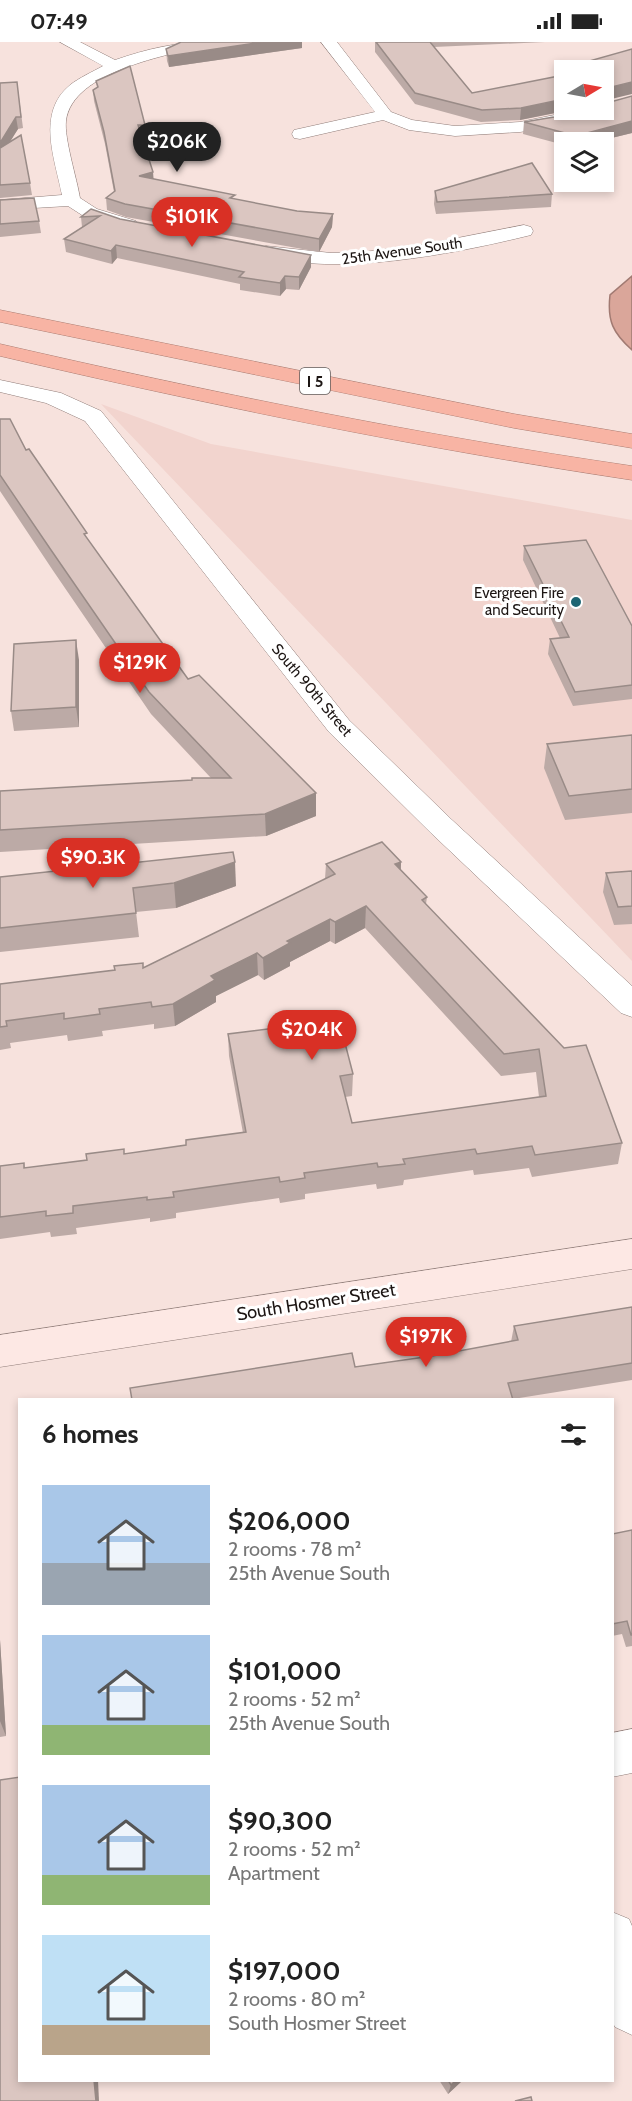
<!DOCTYPE html>
<meta charset="utf-8">
<style>
body{margin:0;font-family:Cabin,sans-serif;background:#f2f2f2;color:#222;height:100vh;display:flex;flex-direction:column;font-size:22px;white-space:nowrap}
*{box-sizing:border-box;margin:0}
p{font-size:20px;color:#767676}
.icon{flex:none;width:33px;height:33px;fill:none;stroke:currentColor;stroke-width:2;stroke-linecap:round;stroke-linejoin:round}
.map{position:relative;flex:1;overflow:hidden}
.drawer{position:absolute;left:18px;top:1356px;width:596px;height:684px;display:flex;flex-direction:column;background:#fff;border-radius:0px;box-shadow:0 3px 9px #0003}
.drawer>*{flex:none}
.needle{width:39px;rotate:80deg}
.buttons{position:absolute;left:554px;top:18px;display:grid;gap:12px}
.buttons a{display:grid;place-items:center;width:60px;height:60px;border-radius:0px;background:#fff;box-shadow:0 3px 9px #0003;font-size:30px}
.price{position:absolute;translate:-50% -51px;padding:0 14px;border-radius:21px;background:#d93025;color:#fff;font-size:20px;line-height:39px;filter:drop-shadow(0 2px 3px #0008)}
.price::after{content:'';position:absolute;left:50%;top:36px;width:18px;height:14px;margin-left:-9px;background:inherit;clip-path:polygon(0 0,100% 0,50% 100%)}
.price.active{background:#222;color:#fff}
ul{padding:0;list-style:none}
li{display:flex;align-items:center;gap:18px;height:150px;padding:0 24px}
li span{display:grid;place-items:center;flex:none;width:168px;height:120px;border-radius:0px;color:#555}
li>.icon{margin-inline-start:auto}
span .icon{width:72px;height:72px;fill:#fffc;stroke-width:1}
li b{font-size:26px}
h2{display:flex;justify-content:space-between;align-items:center;height:72px;padding:0 24px;font-size:26px}
.status{display:flex;justify-content:space-between;align-items:center;height:42px;padding:0 30px;background:#fff;direction:ltr}
.status svg{height:16px;fill:currentColor}
.map>svg:first-child{display:block}
.built{fill:#f2d4ce}
.water{fill:#daa69a;stroke:#a17a72;stroke-width:1.5}
.lines{fill:none;stroke-linecap:round;stroke-linejoin:round}
.minor-casing{stroke:#907d79;stroke-width:1}
.secondary-casing{stroke:#907d79;stroke-width:1}
.motorway-casing{stroke:#ab7c71;stroke-width:1}
.minor{fill:#fff;fill-rule:evenodd}
.secondary{fill:#fde8e4;fill-rule:evenodd}
.motorway{fill:#f8b4a4;fill-rule:evenodd}
.wall{fill:#bcaaa6}
.shaded-wall{fill:#998b87}
.building{fill:#dbc6c1;stroke:#998b87;stroke-width:1.5}
.poi-dot{fill:#1d6573;stroke:#fff;stroke-width:2}
.labels{text-anchor:middle;stroke-width:6;stroke-linejoin:round;paint-order:stroke}
.far-street-label{font-size:15px;fill:#1c1513;stroke:#fff}
.far-poi-label{font-size:15px;fill:#1c1513;stroke:#fff;text-anchor:end}
.shield{fill:#fff;stroke:#605b5a;stroke-width:1.5}
.shield-label{font-size:16px;font-weight:bold;fill:#1c1513}
.street-label{font-size:18px;fill:#1c1513;stroke:#fff}
</style>
<div class="status"><b>07:49</b><svg viewBox="0 0 49 12"><path d="M0 12V9h3v3zM5 12V6h3v6zM10 12V3h3v9zM15 12V0h3v12zM26 1h20v11H26zM47 4h2v5h-2z"/></svg></div>
<div class="map">
<svg width="632" height="2059" viewBox="0 0 632 2059">
<rect width="100%" height="100%" fill="#f7e2dd"/>
<polygon class="built" points="101,362 211,402 632,478 632,919"/>
<path class="water" d="M632 234V308C613 291 607 279 610 253Z"/>
<g class="lines">
<g class="minor-casing">
<g id="minor">
<path d="M60 0H80L115 18C147 7 176 0 211 0L208 3C169 13 72 29 66 79 64 96 77 137 80 156L97 167 136 179 139 183 136 187 130 188 85 175 68 164 0 168V158L62 153C55 117 36 71 70 43 79 36 92 30 103 24Z"/>
<polygon points="321,0 337,0 391,70 412,78 455,84 520,80 579,68 604,68 602,71 552,85 520,90 455,94 409,88 383,78 300,97 294,96 292,92 294,88 375,70"/>
<path d="M524 183 531 185 533 189 531 193C449 213 341 234 259 214L257 210 259 206 266 204 331 211 364 210 427 202Z"/>
<polygon points="0,338 61,351 101,369 349,678 451,777 632,944 632,975 621,971 431,791 329,690 85,379 46,361 0,350"/>
<polygon points="632,1687 632,1731 612,1735 612,1691"/>
<polygon points="612,1870 629,1877 632,1884 632,1993 615,1985 612,1979"/>
</g>
</g>
<g class="secondary-casing">
<polygon id="secondary" points="632,1197 632,1227 0,1325 0,1293"/>
</g>
<g class="motorway-casing">
<g id="motorway">
<polygon points="0,268 514,372 632,392 632,406 514,386 0,280"/>
<path d="M0 302C209 350 419 393 632 424V438C419 406 209 363 0 314Z"/>
</g>
</g>
<use href="#minor" class="minor"/>
<use href="#secondary" class="secondary"/>
<use href="#motorway" class="motorway"/>
</g>
<g class="wall">
<polygon points="183,0 302,0 302,6 169,25 167,19 166,7"/>
<polygon points="375,0 545,0 434,5 472,51 564,68 570,68 520,78 481,80 415,62 375,10"/>
<polygon points="568,25 603,28 568,28"/>
<polygon points="96,39 145,83 146,94 142,95 153,137 235,157 297,169 333,172 332,185 319,210 126,175 107,168 106,156 114,150 105,102 94,59 93,48 97,45"/>
<polygon points="17,40 23,86 18,87 10,99 30,141 32,153 0,156 0,41"/>
<polygon points="632,54 632,91 595,100 564,100 564,103 523,92 524,80 554,75"/>
<polygon points="435,149 552,152 551,165 436,172 434,162"/>
<polygon points="0,158 39,179 41,191 0,195"/>
<polygon points="91,167 120,177 311,225 299,248 286,247 280,254 240,248 240,242 117,216 112,222 66,210 64,197 82,185 81,175"/>
<polygon points="0,377 26,408 88,498 188,637 316,774 266,794 0,810 0,749 192,738 211,736 151,672 54,530 0,449"/>
<polygon points="524,504 632,584 632,657 573,664 548,612 550,597 560,596 523,518"/>
<polygon points="79,618 79,685 14,689 11,669"/>
<polygon points="632,693 632,771 565,778 544,726 547,702"/>
<polygon points="401,820 401,828 427,855 426,862 622,1101 618,1122 532,1135 529,1126 474,1133 473,1128 404,1138 403,1143 377,1147 376,1142 305,1152 305,1157 280,1161 279,1156 176,1171 176,1176 150,1180 150,1176 76,1186 77,1192 51,1195 50,1190 0,1197 0,1124 24,1121 25,1126 87,1118 124,1112 186,1104 243,1091 229,1014 228,992 353,1032 352,1054 345,1055 352,1081 539,1055 536,1030 501,1034 365,886 335,902 330,899 290,920 290,924 264,938 258,933 216,954 216,960 175,984 154,987 154,982 102,989 103,994 68,999 67,993 10,1001 11,1006 0,1008 0,942 143,926 325,837 326,822"/>
<polygon points="632,829 632,882 614,883 603,850 606,831"/>
<polygon points="0,835 236,844 176,866 136,870 139,895 0,910"/>
<polygon points="632,1265 632,1338 513,1357 355,1325 432,1314 511,1300 514,1284"/>
<polygon points="632,1488 632,1604 626,1605 622,1592 612,1594 612,1492"/>
<polygon points="0,1598 6,1694 0,1695"/>
<polygon points="439,2038 463,2038 448,2052"/>
</g>
<g class="shaded-wall">
<polygon points="263,0 302,0 302,6 169,25 168,14"/>
<polygon points="632,40 632,52 603,59 604,47"/>
<polygon points="564,57 564,68 570,68 520,78 521,66"/>
<polygon points="16,75 18,87 0,116 0,101"/>
<polygon points="632,79 632,91 595,100 575,100 576,94"/>
<polygon points="153,130 154,142 139,134"/>
<polygon points="333,172 332,185 319,210 319,197"/>
<polygon points="116,203 117,216 112,222 111,209"/>
<polygon points="311,213 311,225 299,248 299,235"/>
<polygon points="285,234 286,247 280,254 280,241"/>
<polygon points="76,598 79,618 79,685 76,665"/>
<polygon points="316,751 316,774 266,794 265,772"/>
<polygon points="235,820 236,844 176,866 174,841"/>
<polygon points="401,820 400,842 395,822"/>
<polygon points="366,864 365,886 335,902 335,880"/>
<polygon points="330,877 330,899 290,920 290,924 264,938 263,916 287,899"/>
<polygon points="257,911 258,933 216,954 216,960 175,984 173,962 211,934"/>
<polygon points="0,1598 6,1694 0,1679"/>
<polygon points="94,2038 98,2038 99,2059 96,2059"/>
<polygon points="456,2038 463,2038 448,2052 451,2043"/>
</g>
<g class="building">
<polygon points="181,0 263,0 168,14 166,7"/>
<polygon points="376,0 430,0 472,51 564,33 564,57 521,66 482,68 415,51"/>
<polygon points="632,7 632,40 604,47 603,50 603,28 577,28 568,25"/>
<polygon points="130,24 145,83 138,83 153,130 139,134 235,153 230,156 297,169 333,172 319,197 125,162 106,156 115,149 104,90 93,48 98,45 96,39"/>
<polygon points="17,40 21,75 16,75 0,101 0,41"/>
<polygon points="632,54 632,79 576,94 524,80 554,75 583,68 603,68 603,62"/>
<polygon points="21,93 30,141 0,143 0,106"/>
<polygon points="532,121 552,152 437,160 435,149"/>
<polygon points="34,156 39,179 0,182 0,158"/>
<polygon points="91,167 120,177 311,213 299,235 285,234 280,241 239,235 244,230 116,203 111,209 64,197 100,174 81,175"/>
<polygon points="0,377 10,377 26,408 29,407 87,491 84,492 188,637 199,633 316,751 265,772 0,788 0,749 192,738 192,736 231,736 149,650 51,508 0,433"/>
<polygon points="586,498 632,584 632,643 575,650 550,597 569,595 524,504"/>
<polygon points="76,598 76,665 11,669 14,602"/>
<polygon points="632,693 632,747 569,754 547,702"/>
<polygon points="382,800 401,820 395,822 427,855 422,858 564,1006 586,1003 622,1101 535,1113 532,1104 477,1112 475,1107 403,1117 405,1122 378,1125 377,1121 304,1131 305,1136 280,1140 279,1135 173,1150 174,1155 147,1158 147,1155 73,1164 73,1171 46,1174 46,1169 0,1175 0,1124 24,1121 24,1126 87,1118 86,1112 124,1107 124,1112 186,1103 186,1098 246,1090 228,992 339,978 353,1032 340,1034 352,1081 546,1054 539,1007 504,1012 366,864 335,880 330,877 287,899 290,901 263,916 257,911 211,934 215,938 173,962 152,965 151,960 99,967 100,972 64,977 64,971 6,979 7,984 0,985 0,942 115,928 114,924 143,921 143,926 335,832 326,822"/>
<polygon points="233,810 235,820 174,841 133,846 136,871 0,886 0,835"/>
<polygon points="632,829 632,864 618,865 606,831"/>
<polygon points="632,1265 632,1321 508,1341 513,1358 132,1358 130,1346 352,1311 355,1325 432,1314 518,1298 514,1284"/>
<polygon points="632,1488 632,1593 631,1593 627,1579 612,1582 612,1492"/>
<polygon points="20,1735 20,2038 94,2038 96,2059 0,2059 0,1738"/>
<polygon points="448,2038 456,2038 451,2043"/>
<polygon points="531,2055 532,2059 515,2059"/>
</g>
<circle class="poi-dot" cx="576" cy="560" r="6"/>
<g class="labels">
<g class="far-street-label">
<text transform="translate(402 209) rotate(-8)" y="5">25th Avenue South</text>
<text transform="translate(312 648) rotate(50)" y="5">South 90th Street</text>
</g>
<g class="far-poi-label">
<text x="564" y="556">Evergreen Fire<tspan x="564" dy="17">and Security</tspan></text>
</g>
<rect class="shield" x="300" y="326" width="30" height="26" rx="4.5"/>
<g class="shield-label">
<text x="315" y="345">I 5</text>
</g>
<g class="street-label">
<text transform="translate(316 1260) rotate(-9)" y="6">South Hosmer Street</text>
</g>
</g>
</svg>
<div class="buttons">
<a><svg class="needle" viewBox="-14 -14 28 28"><path d="M0-13l5 13h-10z" fill="#e53935"/><path d="M0 13l5-13h-10z" fill="#767676"/></svg></a>
<a><svg class="icon" aria-label="layers" viewBox="0 0 24 24"><path d="M12 4l9 5-9 5-9-5zM3 14l9 5 9-5"/></svg></a>
</div>
<b class="price active" style="left:177px;top:131px">$206K</b>
<b class="price" style="left:192px;top:206px">$101K</b>
<b class="price" style="left:140px;top:652px">$129K</b>
<b class="price" style="left:93px;top:847px">$90.3K</b>
<b class="price" style="left:312px;top:1019px">$204K</b>
<b class="price" style="left:426px;top:1326px">$197K</b>
<section class="drawer">
<h2>6 homes<svg class="icon" aria-label="filters" viewBox="0 0 24 24"><path d="M4 7h16M4 17h16"/><circle cx="9" cy="7" r="2"/><circle cx="15" cy="17" r="2"/></svg></h2>
<ul>
<li><span style="background:linear-gradient(#a9c7e8 65%,#9aa5b1 0)"><svg class="icon" aria-label="home" viewBox="0 0 24 24"><path d="M3 11l9-7 9 7M6 9v11h12V9"/></svg></span><div><b>$206,000</b><p>2 rooms · 78 m²</p><p>25th Avenue South</p></div></li>
<li><span style="background:linear-gradient(#a9c7e8 75%,#8fb573 0)"><svg class="icon" aria-label="home" viewBox="0 0 24 24"><path d="M3 11l9-7 9 7M6 9v11h12V9"/></svg></span><div><b>$101,000</b><p>2 rooms · 52 m²</p><p>25th Avenue South</p></div></li>
<li><span style="background:linear-gradient(#a9c7e8 75%,#8fb573 0)"><svg class="icon" aria-label="home" viewBox="0 0 24 24"><path d="M3 11l9-7 9 7M6 9v11h12V9"/></svg></span><div><b>$90,300</b><p>2 rooms · 52 m²</p><p>Apartment</p></div></li>
<li><span style="background:linear-gradient(#bfe0f5 75%,#b9a48a 0)"><svg class="icon" aria-label="home" viewBox="0 0 24 24"><path d="M3 11l9-7 9 7M6 9v11h12V9"/></svg></span><div><b>$197,000</b><p>2 rooms · 80 m²</p><p>South Hosmer Street</p></div></li>
</ul>
</section>
</div>
